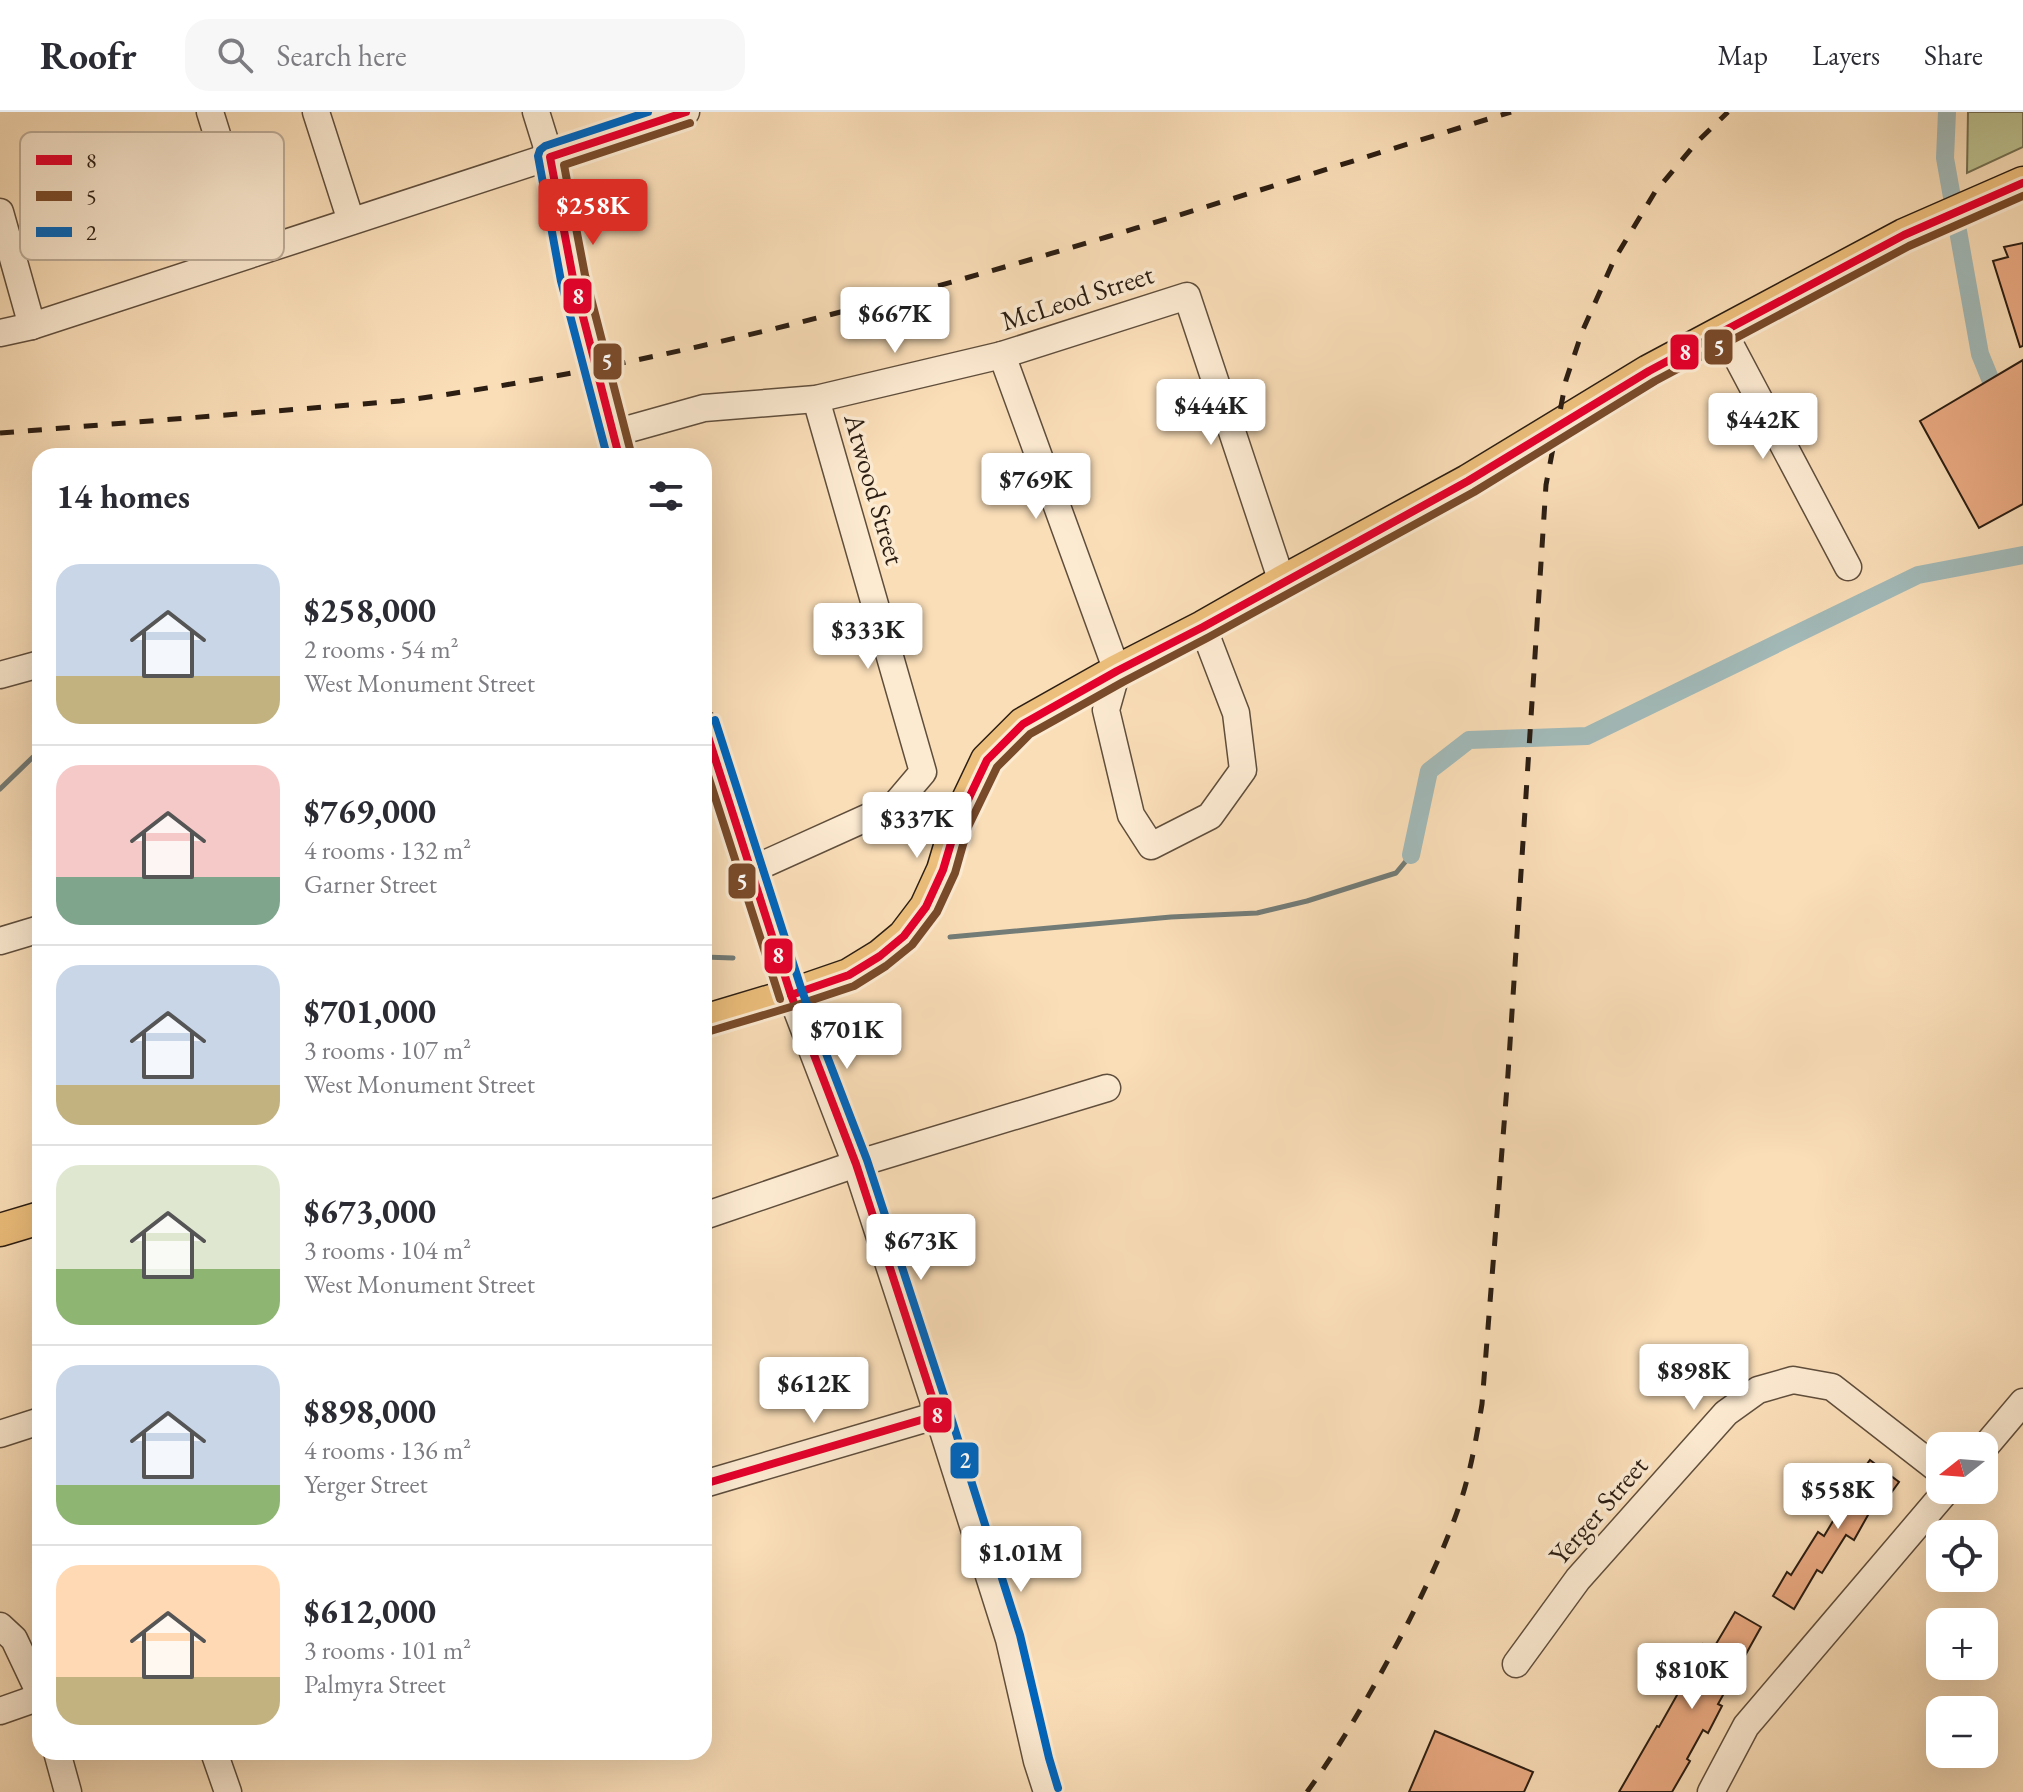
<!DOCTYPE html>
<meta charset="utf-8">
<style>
body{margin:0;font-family:"EB Garamond",serif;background:#f7f7f7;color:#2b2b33;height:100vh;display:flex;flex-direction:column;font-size:30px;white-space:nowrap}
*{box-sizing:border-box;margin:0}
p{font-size:26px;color:#7c7c81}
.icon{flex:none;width:44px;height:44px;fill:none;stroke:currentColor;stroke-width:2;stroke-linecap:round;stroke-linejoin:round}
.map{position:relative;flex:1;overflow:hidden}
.details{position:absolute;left:32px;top:336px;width:680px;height:1312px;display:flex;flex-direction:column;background:#fff;border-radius:24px;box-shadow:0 8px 32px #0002}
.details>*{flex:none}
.needle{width:52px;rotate:253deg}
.controls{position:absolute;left:1926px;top:1320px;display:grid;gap:16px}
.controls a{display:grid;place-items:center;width:72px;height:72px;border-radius:16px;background:#fff;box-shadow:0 8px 32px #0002;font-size:40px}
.price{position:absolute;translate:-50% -68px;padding:0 18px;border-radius:8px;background:#fff;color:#222;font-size:26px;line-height:52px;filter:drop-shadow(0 2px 4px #0008)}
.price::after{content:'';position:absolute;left:50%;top:48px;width:24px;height:18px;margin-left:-12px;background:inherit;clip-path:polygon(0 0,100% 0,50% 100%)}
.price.active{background:#d93025;color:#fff}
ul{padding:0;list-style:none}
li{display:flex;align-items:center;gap:24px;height:200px;padding:0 24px}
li+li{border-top:2px solid #e1e1e2}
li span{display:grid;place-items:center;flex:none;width:224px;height:160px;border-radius:24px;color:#555}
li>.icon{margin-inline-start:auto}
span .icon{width:96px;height:96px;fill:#fffc;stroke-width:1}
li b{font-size:34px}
h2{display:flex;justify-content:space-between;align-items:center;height:96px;padding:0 24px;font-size:34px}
header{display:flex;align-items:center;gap:48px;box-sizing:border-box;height:112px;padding:0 40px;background:#fff;border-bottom:2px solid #e1e1e2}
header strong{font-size:38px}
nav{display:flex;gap:44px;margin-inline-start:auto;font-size:28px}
.search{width:560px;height:72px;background:#f7f7f7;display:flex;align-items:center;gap:20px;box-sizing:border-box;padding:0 28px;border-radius:24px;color:#7c7c81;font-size:30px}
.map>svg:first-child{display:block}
.green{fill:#bcc190;stroke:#747052;stroke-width:2}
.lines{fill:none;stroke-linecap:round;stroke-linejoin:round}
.stream{stroke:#737c77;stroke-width:5}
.canal{stroke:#a2bab9;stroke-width:18}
.building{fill:#ebab83;stroke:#2c1e13;stroke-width:2}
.minor-casing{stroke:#604e3c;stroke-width:29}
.major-casing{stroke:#2c1e13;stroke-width:35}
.minor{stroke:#fcead1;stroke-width:26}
.major{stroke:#edbf7c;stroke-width:32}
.rail{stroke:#2c1e13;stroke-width:5;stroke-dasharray:14 14;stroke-linecap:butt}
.bus-1-casing{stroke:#fcead1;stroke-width:14}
.bus-2-casing{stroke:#fcead1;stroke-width:14}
.bus-3-casing{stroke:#fcead1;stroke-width:14}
.bus-1{stroke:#e4002b;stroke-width:8}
.bus-2{stroke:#7a4b2a;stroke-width:8}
.bus-3{stroke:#0065bd;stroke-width:8}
.labels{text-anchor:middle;stroke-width:7;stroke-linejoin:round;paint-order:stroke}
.street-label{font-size:28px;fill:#2c1e13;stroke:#fcead1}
.key{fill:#fcead1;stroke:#bead98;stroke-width:2}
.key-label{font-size:22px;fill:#2c1e13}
.line-badge{stroke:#fcead1;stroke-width:3}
.badge-label{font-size:22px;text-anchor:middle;font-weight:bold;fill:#fff}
</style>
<header>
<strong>Roofr</strong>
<div class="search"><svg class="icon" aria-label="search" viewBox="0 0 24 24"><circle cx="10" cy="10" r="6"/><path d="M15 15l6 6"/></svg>Search here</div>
<nav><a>Map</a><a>Layers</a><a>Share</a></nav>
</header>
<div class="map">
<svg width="2023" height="1680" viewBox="0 0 2023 1680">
<rect width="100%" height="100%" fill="#fadeb8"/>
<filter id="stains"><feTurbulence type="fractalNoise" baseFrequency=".0025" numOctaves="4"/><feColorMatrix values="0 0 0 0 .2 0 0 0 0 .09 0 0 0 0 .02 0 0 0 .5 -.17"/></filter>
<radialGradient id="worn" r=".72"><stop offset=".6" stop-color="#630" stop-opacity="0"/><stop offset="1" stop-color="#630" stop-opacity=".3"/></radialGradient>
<polygon class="green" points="1968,0 2023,0 2023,35 1967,61"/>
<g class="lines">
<g class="stream">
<polyline points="0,677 33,645 40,645"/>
<polyline points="950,825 1171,805 1257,801 1307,789 1396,761 1411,743"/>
<polyline points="704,845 733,846"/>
</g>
<g class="canal">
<polyline points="1947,0 1945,46 1980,242 1991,269 2023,326"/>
<polyline points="1411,743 1429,659 1469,628 1587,624 1918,463 2023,443"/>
</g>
</g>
<g class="building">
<polygon points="2023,131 2023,234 2020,235 1993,149 2008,145 2004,135"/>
<polygon points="2023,248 2023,392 1979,416 1920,309"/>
<polygon points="1870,1348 1899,1370 1883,1392 1877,1387 1854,1428 1846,1423 1822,1461 1817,1458 1794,1497 1773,1484 1787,1460 1791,1463 1818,1420 1824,1424 1856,1371 1854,1370"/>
<polygon points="1735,1500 1761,1515 1718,1592 1722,1594 1708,1621 1703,1618 1687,1647 1690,1649 1672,1680 1619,1680 1657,1614 1659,1615 1694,1553 1692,1552 1703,1532 1713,1537"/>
<polygon points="1435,1619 1533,1660 1524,1680 1409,1680"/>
</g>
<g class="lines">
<g class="minor-casing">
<g id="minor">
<polyline points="210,0 254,141"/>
<polyline points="316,0 351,109"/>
<polyline points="536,0 550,45 573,166 619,344"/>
<polyline points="0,100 32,214"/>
<polyline points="1723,219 1848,455"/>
<polyline points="0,221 32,214 686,0"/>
<polyline points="1002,243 1117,559 1106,598 1131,703 1151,734 1210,704 1243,658 1236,601 1203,515"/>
<polyline points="611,322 704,296 816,287 1002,243 1187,184 1282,470"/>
<polyline points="0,563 40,552"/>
<polyline points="704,612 791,883 856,1052 938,1303 1009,1527 1037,1649 1047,1680"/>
<polyline points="751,758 895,693 923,660 816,287"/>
<polyline points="0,829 40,817"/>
<polyline points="704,1104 856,1052 1107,976"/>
<polyline points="0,1322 40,1309"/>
<polyline points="1984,1336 2023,1290"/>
<polyline points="704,1372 938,1303"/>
<polyline points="0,1514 14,1527 40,1582"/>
<polyline points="1516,1552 1578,1467 1726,1301 1758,1278 1793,1268 1832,1275 1940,1359"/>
<polyline points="0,1599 40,1585"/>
<polyline points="57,1640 68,1680"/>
<polyline points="214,1640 228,1680"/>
<polyline points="1711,1680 1746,1614 1947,1378"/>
</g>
</g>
<g class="major-casing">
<g id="major">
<polyline points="704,909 791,883 849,863 880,844 904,824 926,795 943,758 957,711 987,648 1023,612 1117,559 1203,515 1282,470 1468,369 1649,259 1904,123 2023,71"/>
<polyline points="0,1118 40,1106"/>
</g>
</g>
<use href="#minor" class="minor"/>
<use href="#major" class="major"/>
<g class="rail">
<path d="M0 321 400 289C780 238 1146 112 1511 0"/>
<path d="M1307 1680C1342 1632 1371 1580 1399 1528 1424 1480 1447 1433 1463 1382 1472 1352 1477 1322 1482 1292L1508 962 1546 373 1566 268 1582 220 1614 148 1655 80 1697 30 1728 0"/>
</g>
<g class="bus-1-casing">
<g id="bus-1">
<polyline points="619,344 573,166 550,45 686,0"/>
<polyline points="704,612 791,883 856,1052 938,1303 704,1372"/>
<polyline points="791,883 849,863 880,844 904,824 926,795 943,758 957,711 987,648 1023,612 1117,559 1203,515 1468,369 1649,259 1904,123 2023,71"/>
</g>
</g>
<g class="bus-2-casing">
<g id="bus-2">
<polyline points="631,341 585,163 564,53 690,11"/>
<polyline points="704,651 780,887"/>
<polyline points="707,920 794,894 854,874 886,854 912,833 937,800 955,761 968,715 997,655 1030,622 1123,570 1209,525 1474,380 1655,269 1909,134 2023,84"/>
</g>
</g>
<g class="bus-3-casing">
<g id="bus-3">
<polyline points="607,344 561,169 538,44 540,38 545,34 648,0"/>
<polyline points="715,608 802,879 867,1048 949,1299 1020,1523 1049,1646 1058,1676"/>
</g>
</g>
<use href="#bus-1" class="bus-1"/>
<use href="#bus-2" class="bus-2"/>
<use href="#bus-3" class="bus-3"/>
</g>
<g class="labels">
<g class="street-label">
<text transform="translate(1077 185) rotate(-18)" y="10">McLeod Street</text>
<text transform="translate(875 377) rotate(74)" y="10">Atwood Street</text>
<text transform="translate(1598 1398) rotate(-49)" y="10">Yerger Street</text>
</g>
</g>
<rect x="20" y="20" width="264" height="128" rx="12" class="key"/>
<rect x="36" y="43" width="36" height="10" fill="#e4002b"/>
<rect x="36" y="79" width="36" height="10" fill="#7a4b2a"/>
<rect x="36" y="115" width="36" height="10" fill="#0065bd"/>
<g class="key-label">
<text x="86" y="56">8</text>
<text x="86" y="92">5</text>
<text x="86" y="128">2</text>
</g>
<g class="line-badge">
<rect x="562" y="165" width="31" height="38" rx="8" fill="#e4002b"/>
<rect x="1703" y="216" width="31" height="38" rx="8" fill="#7a4b2a"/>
<rect x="1669" y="221" width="31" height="38" rx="8" fill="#e4002b"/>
<rect x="592" y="230" width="31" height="39" rx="8" fill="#7a4b2a"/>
<rect x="727" y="750" width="30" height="38" rx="8" fill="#7a4b2a"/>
<rect x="763" y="825" width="31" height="38" rx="8" fill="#e4002b"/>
<rect x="922" y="1284" width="31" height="38" rx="8" fill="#e4002b"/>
<rect x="949" y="1329" width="31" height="39" rx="8" fill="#0065bd"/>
</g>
<g class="badge-label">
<text x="578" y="192">8</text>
<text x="1719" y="243">5</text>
<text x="1685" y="248">8</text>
<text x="607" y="257">5</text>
<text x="742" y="777">5</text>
<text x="778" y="851">8</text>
<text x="937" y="1311">8</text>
<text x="965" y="1356">2</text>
</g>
<rect width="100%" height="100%" filter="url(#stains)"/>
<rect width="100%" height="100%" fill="url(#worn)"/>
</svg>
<div class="controls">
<a><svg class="needle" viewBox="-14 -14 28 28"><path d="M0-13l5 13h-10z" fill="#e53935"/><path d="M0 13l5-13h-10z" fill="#7c7c81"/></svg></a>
<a><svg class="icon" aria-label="locate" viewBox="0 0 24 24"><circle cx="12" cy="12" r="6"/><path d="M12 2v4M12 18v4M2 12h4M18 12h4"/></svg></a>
<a>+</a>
<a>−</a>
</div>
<b class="price active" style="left:593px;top:135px">$258K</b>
<b class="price" style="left:895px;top:243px">$667K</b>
<b class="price" style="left:1211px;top:335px">$444K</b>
<b class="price" style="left:1763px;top:349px">$442K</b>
<b class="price" style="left:1036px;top:409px">$769K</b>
<b class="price" style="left:868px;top:559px">$333K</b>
<b class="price" style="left:917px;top:748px">$337K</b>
<b class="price" style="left:847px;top:959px">$701K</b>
<b class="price" style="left:921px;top:1170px">$673K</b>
<b class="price" style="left:1694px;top:1300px">$898K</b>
<b class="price" style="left:814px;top:1313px">$612K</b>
<b class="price" style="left:1838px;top:1419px">$558K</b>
<b class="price" style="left:1021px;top:1482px">$1.01M</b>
<b class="price" style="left:1692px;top:1599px">$810K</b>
<section class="details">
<h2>14 homes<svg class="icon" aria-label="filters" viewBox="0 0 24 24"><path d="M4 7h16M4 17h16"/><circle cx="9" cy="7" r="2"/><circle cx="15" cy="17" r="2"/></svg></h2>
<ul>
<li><span style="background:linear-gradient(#c9d6e8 70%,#c2b280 0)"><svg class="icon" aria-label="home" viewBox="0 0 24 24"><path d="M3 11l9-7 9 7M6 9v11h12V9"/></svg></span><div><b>$258,000</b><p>2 rooms · 54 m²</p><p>West Monument Street</p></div></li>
<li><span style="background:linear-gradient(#f6c9c9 70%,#7fa58c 0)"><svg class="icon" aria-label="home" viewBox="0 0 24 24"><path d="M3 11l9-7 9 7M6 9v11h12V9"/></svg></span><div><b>$769,000</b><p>4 rooms · 132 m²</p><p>Garner Street</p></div></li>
<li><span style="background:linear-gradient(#c9d6e8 75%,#c2b280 0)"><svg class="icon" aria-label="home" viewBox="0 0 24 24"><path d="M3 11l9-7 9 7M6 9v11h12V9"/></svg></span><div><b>$701,000</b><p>3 rooms · 107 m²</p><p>West Monument Street</p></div></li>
<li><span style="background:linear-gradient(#dfe7d0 65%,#8fb573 0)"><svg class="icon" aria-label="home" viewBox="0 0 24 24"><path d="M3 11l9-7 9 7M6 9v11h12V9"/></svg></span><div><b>$673,000</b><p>3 rooms · 104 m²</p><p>West Monument Street</p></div></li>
<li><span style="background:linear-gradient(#c9d6e8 75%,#8fb573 0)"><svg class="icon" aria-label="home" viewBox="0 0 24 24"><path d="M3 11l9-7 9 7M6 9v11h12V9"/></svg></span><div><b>$898,000</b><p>4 rooms · 136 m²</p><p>Yerger Street</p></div></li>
<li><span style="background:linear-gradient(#ffd9b3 70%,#c2b280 0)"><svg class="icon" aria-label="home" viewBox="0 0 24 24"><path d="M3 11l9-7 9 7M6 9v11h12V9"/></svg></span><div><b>$612,000</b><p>3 rooms · 101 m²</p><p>Palmyra Street</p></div></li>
</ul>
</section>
</div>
